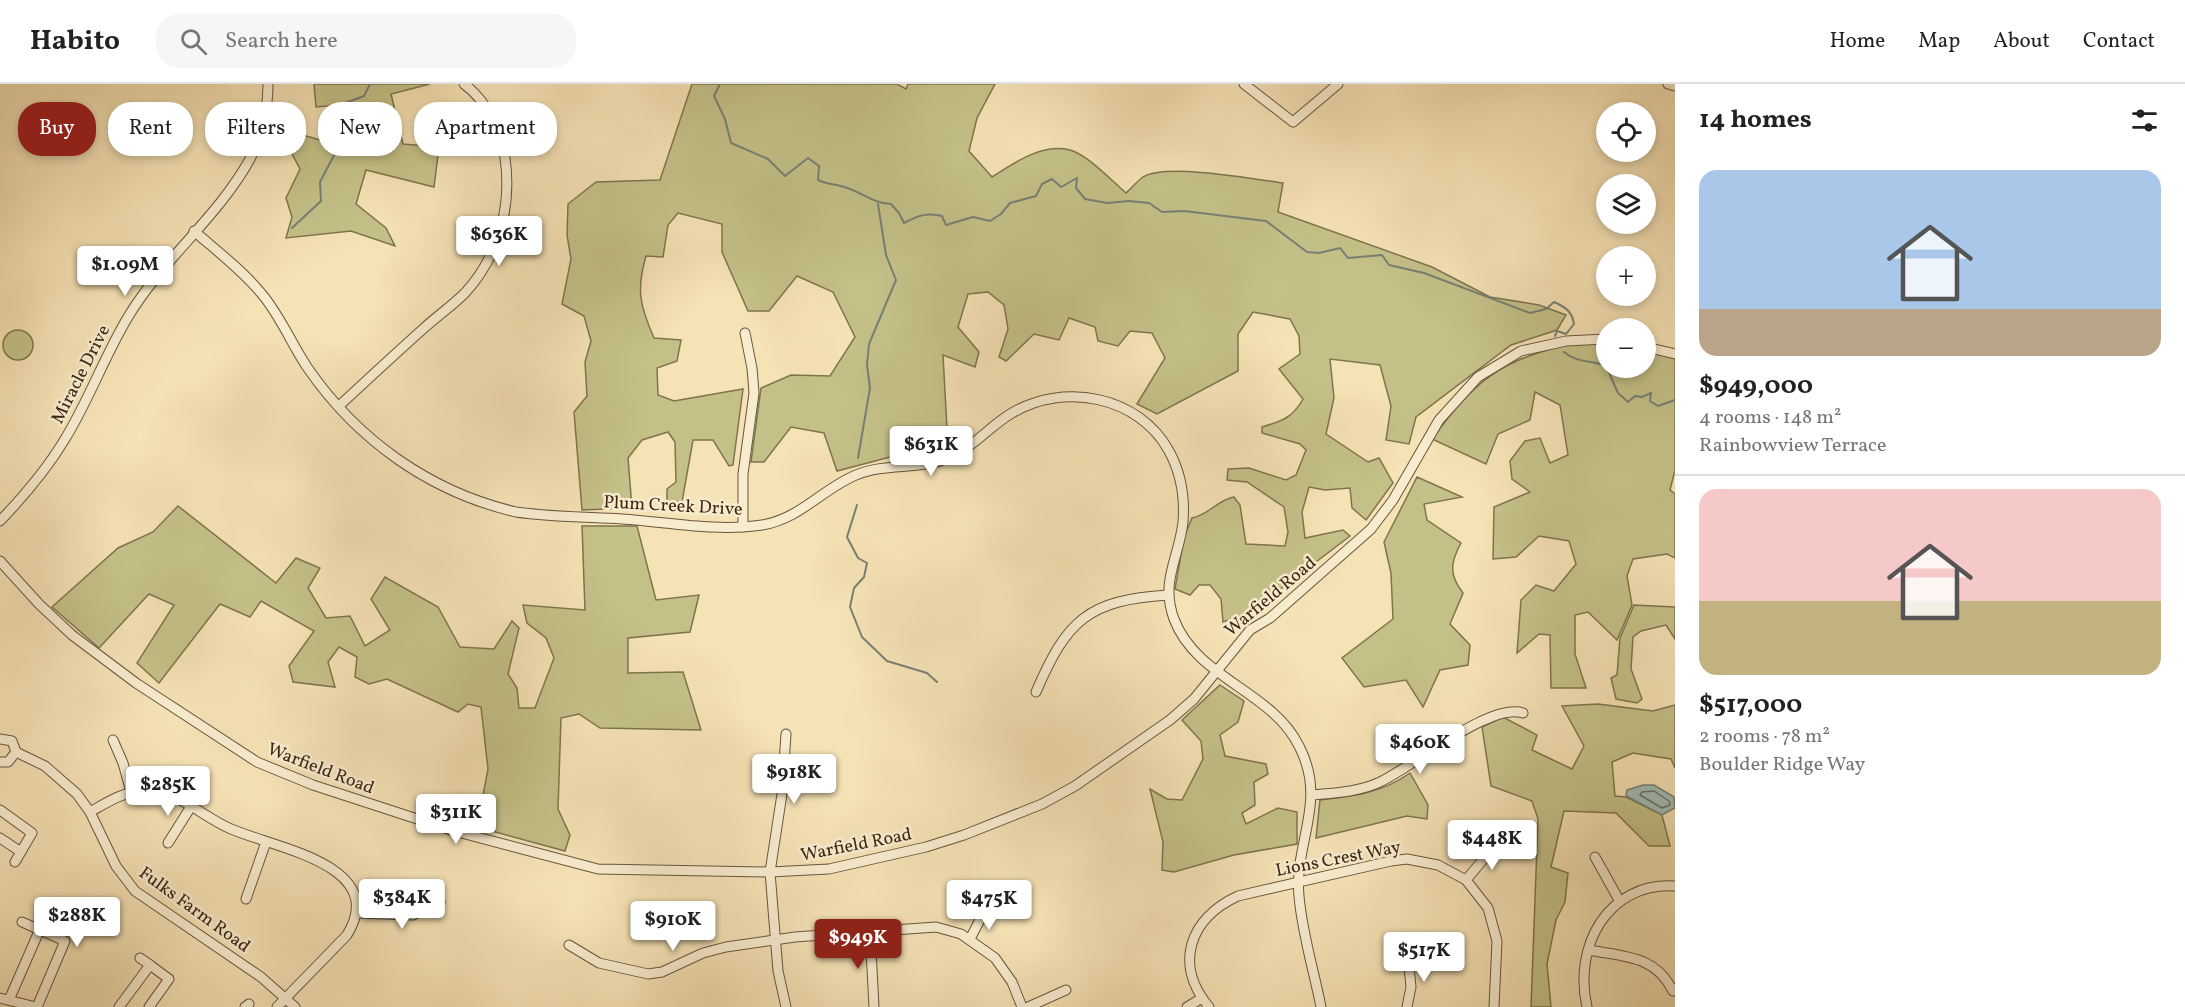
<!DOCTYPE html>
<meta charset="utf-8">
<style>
body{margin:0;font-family:Vollkorn,serif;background:#f6f6f6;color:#222;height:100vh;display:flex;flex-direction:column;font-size:22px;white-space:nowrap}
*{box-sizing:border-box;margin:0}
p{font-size:20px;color:#767676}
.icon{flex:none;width:33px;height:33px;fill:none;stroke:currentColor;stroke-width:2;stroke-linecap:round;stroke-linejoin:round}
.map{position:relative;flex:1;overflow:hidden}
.sheet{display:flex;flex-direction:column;background:#fff;width:510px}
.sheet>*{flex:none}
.guide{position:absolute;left:18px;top:18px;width:570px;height:54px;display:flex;gap:12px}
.controls{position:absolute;left:1596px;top:18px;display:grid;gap:12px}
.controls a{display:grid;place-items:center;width:60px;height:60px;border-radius:50%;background:#fff;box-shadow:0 3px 9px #0003;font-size:30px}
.price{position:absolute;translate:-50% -51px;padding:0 14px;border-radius:6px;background:#fff;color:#222;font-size:20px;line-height:39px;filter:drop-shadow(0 2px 3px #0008)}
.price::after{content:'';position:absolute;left:50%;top:36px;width:18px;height:14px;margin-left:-9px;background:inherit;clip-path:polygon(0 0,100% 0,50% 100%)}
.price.on{background:#8f2418;color:#fff}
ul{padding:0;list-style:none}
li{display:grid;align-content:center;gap:12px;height:318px;padding:0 24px}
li+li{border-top:2px solid #e0e0e0}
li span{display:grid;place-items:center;height:186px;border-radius:18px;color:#555}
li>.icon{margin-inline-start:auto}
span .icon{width:108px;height:108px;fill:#fffc;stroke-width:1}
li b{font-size:26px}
h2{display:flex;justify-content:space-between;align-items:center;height:72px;padding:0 24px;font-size:26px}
.pill{padding:0 21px;border-radius:24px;background:#fff;box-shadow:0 3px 9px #0003;font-size:21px;line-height:54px}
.pill.on{background:#8f2418;color:#fff}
header{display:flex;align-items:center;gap:36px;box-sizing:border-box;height:84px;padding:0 30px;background:#fff;border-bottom:2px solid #e0e0e0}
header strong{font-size:28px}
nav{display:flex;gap:33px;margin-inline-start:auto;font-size:21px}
.search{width:420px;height:54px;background:#f6f6f6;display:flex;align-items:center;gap:15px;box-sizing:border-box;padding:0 21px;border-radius:24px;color:#767676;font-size:22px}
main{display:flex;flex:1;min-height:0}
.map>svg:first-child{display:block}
.green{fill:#c4c188;stroke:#7f744e;stroke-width:1.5}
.water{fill:#9fbcb6;stroke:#778075;stroke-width:1.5}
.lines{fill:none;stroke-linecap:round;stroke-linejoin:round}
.shore{stroke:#6c7164;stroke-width:1.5}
.stream{stroke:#778075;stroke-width:2}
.minor-casing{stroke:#69553c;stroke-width:11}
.minor{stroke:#f8eccf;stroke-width:9}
.labels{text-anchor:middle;stroke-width:5;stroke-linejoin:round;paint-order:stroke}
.street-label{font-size:18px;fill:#3a2613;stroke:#f8eccf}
</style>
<header>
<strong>Habito</strong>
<div class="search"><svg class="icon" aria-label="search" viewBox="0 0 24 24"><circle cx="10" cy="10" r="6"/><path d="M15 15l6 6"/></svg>Search here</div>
<nav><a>Home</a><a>Map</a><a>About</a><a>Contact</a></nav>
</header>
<main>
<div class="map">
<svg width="1675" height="923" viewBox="0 0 1675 923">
<rect width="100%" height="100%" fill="#f5e2b5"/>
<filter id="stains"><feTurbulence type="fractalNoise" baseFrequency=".00333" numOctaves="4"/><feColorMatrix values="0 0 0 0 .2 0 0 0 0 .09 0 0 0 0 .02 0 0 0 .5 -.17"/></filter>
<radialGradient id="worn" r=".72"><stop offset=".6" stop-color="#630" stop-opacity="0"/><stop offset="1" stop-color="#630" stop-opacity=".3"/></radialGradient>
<g class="green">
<polygon points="314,0 430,0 391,10 403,60 439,63 434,103 366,86 356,120 386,144 395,162 351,147 286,154 292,133 286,114 300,85 283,53 289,47 327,58 337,21 316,23"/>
<path d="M692 0H897L906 5 908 0H995L977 34 969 67 992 93C1014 79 1042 59 1070 66 1088 71 1112 97 1126 109 1132 104 1137 97 1143 93 1166 79 1255 95 1283 99L1278 128 1432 183 1490 213 1539 221 1566 231 1557 246 1511 261 1416 333 1409 360 1386 356 1391 322 1380 281 1330 275 1334 314 1326 350 1368 378 1379 374 1393 399 1366 436 1352 424 1350 404 1325 406 1309 403 1302 428 1305 454 1343 446 1350 452 1278 507 1262 524 1223 538 1221 515 1210 501H1199L1190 511 1175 505 1184 453 1192 434C1209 431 1217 416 1234 413L1240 421 1246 460 1285 462 1288 448 1284 423 1247 398 1227 396 1228 385 1249 384 1286 396 1296 391 1306 366 1300 360 1262 349V343C1283 337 1293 333 1303 315L1279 285 1300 270 1299 252 1290 235 1253 228 1238 250V287L1157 330 1137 320 1165 274 1152 249 1130 247 1118 262 1098 257 1095 243 1069 234 1059 256 1034 250 1006 277 999 273 1008 245 1004 221 988 208 968 210 958 243 979 268 975 283 943 271 948 363 894 372 837 387 824 349 791 343 764 378H751L761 304 791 291 830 292 855 253 833 208 797 192 769 227H748L722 168V140L678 129 668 141 663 173 646 172C636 206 640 222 654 254L681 256 677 277 657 284 658 311 674 317 743 305 733 381 729 382 713 356H693L682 418 667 419V405L676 398 675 358 668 348 642 356 628 374 632 424 582 426 574 328 587 312 585 278 591 257 584 232 562 220 571 175 567 151 568 120 596 98 660 96Z"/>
<circle cx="18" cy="261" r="15"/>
<path d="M1589 255H1606V284H1646V263L1675 270V386L1670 406 1675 410V474L1667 470 1633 475 1627 492 1632 521 1617 556 1588 528 1575 531V570L1586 604H1551L1550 551 1539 550 1517 569 1521 516 1536 501 1554 507 1576 480 1569 457 1539 452 1516 473 1493 475 1494 423 1530 408 1512 395 1510 377 1525 357 1540 354 1550 379 1568 371 1560 321 1535 308 1530 336 1498 350 1486 380 1432 355C1483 285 1507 275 1589 255Z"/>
<path d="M1417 393 1462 413 1424 420 1427 436 1461 459C1450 479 1449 491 1463 509L1450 540 1470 561 1468 581 1440 586 1423 623 1406 596 1364 603 1342 574 1393 535 1391 489 1384 458Z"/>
<polygon points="178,422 276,499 296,474 320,484 308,504 326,534 350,532 365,562 390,546 371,515 385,493 438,523 460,563 494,565 512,537 519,544 508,590 517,604 519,624 535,624 554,574 546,554 527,539 523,521 585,526 582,442 637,442 656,516 699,511 690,548 628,554 628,589 683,588 701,646 600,644 579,630 561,634 558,725 570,751 565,767 477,743 488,685 481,623 468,620 458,628 387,595 369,600 355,593 357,573 339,563 328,578 335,603 293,598 289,582 314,547 261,517 250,533 220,520 159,599 137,579 174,521 149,510 99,564 52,523 118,464 153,448"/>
<polygon points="1634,521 1675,523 1675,555 1666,541 1641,547 1633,553 1631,585 1642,615 1637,619 1616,615 1611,594 1617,591 1620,554"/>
<polygon points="1220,601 1244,617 1238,638 1220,651 1225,672 1266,680 1268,690 1254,698 1255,721 1242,729 1246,740 1278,724 1297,728 1297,760 1234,771 1174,788 1162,786 1163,758 1150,705 1167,715 1182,716 1203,675 1201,657 1182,636"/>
<polygon points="1598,620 1653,627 1675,621 1675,684 1671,675 1633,669 1612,678 1615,712 1626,713 1662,731 1670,762 1649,762 1616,729 1564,727 1551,783 1568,789 1565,818 1556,836 1547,880 1551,923 1531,923 1538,735 1532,717 1491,702 1482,643 1503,633 1537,651 1532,666 1572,685 1584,662 1562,622"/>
<path d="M1410 689 1428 721 1427 735 1407 732 1316 754 1320 716C1354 712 1382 709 1410 689Z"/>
</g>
<polygon class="water" points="1643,701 1654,701 1674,713 1675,724 1662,731 1626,712 1627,706"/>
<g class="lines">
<polygon class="shore" points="1654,707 1669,717 1670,721 1662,724 1640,711 1642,708"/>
<g class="stream">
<path d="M720 0 714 12 725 35 731 59 768 75 785 92 808 74 819 82 818 96C826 100 833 100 841 102 859 106 871 119 891 120L899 129 904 139C917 132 927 128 942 132L946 141 973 133 990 137 1001 130 1010 119 1036 112 1042 100 1052 95 1061 103 1077 94 1076 104 1085 115 1107 119 1129 117 1149 119 1162 128 1184 127 1266 137 1307 168 1319 169 1340 164 1348 174 1382 171 1389 181 1424 189 1530 229 1546 225 1554 218C1565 223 1572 227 1574 240L1566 250 1557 247 1555 252"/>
<polyline points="292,144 321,117 320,98 342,56 345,19 364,12 370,0"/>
<path d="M1564 268C1577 279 1591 276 1606 282L1618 309 1628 318 1635 312 1642 313 1651 309 1650 317 1658 322 1675 316"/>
<polyline points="858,374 870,304 867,281 869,260 896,196 886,171 878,120"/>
<polyline points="857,421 847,453 858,474 867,479 864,493 854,504 850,523 862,553 887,577 927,589 937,598"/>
</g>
<g class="minor-casing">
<g id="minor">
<polyline points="1244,0 1293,38 1338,0"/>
<polyline points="1668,0 1675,2"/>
<path d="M194 147C217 167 242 186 261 209 280 231 291 259 307 283 357 356 430 408 516 428 552 433 587 433 622 435 668 438 717 448 762 441 800 435 822 405 856 391 887 378 922 387 953 372 976 361 991 341 1012 329 1064 298 1139 312 1169 367 1181 389 1185 413 1183 438 1179 474 1160 497 1174 535 1196 594 1272 607 1299 662 1328 718 1294 757 1299 812 1302 849 1314 887 1321 923"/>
<polyline points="1646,263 1675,270"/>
<path d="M339 322C367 296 395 270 423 245 437 232 452 222 465 209 499 172 512 122 505 74 500 45 487 17 464 0"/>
<path d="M0 437C24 412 47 385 65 355 89 316 104 273 128 233 162 176 218 133 250 75 262 51 268 26 268 0"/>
<polyline points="743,443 743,390 754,309 752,284 745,249"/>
<polyline points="0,477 39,520 72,551 136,599 257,678 313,701 454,747 598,785 770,788 829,785 926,763 964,751 1042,720 1075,702 1170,636 1194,615 1250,546 1270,534 1371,445 1393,416 1439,336 1478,293 1521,267 1566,257 1606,255"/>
<path d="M1036 608C1067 536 1088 516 1168 511"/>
<polyline points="786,650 782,710 770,788 778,887 786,923"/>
<polyline points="0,655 12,657 16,668 8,678 0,678"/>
<polyline points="113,656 123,679 131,708"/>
<polyline points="16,668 45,682 77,710 90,728 116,782 135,807 261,893 295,923"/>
<path d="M1312 711C1334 709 1359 708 1380 698 1414 682 1490 618 1523 629"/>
<polyline points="0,726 32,749 15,778"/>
<path d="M90 728C108 718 124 707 145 707 181 708 201 732 231 745 275 764 390 781 347 851L277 923"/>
<polyline points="0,754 21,768"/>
<polyline points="168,759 192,721"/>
<polyline points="1595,773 1619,816"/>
<polyline points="1466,796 1497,759"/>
<polyline points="246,815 266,758"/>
<polyline points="356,829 413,831 440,818"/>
<polyline points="22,838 65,857 37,923"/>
<polyline points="870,847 874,923"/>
<polyline points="970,855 985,826"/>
<polyline points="569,861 599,879 648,890 662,888 703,869 726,863 795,853 936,843 961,850 995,874 1012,898 1022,923"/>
<path d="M1589 866C1625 873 1655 871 1673 907"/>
<polyline points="140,874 150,881"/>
<polyline points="0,914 36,923"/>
<polyline points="9,916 40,845"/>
<polyline points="119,923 150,881 169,895 149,923"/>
<polyline points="245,923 249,920"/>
<polyline points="1028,923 1066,906"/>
<polyline points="1187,923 1202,914"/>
<path d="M1209 923C1173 880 1190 834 1238 812L1391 777 1407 775 1438 781 1466 796 1488 824 1497 857 1494 923"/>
<polyline points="1407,923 1411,903 1408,873"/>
<path d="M1587 923C1573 862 1608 798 1675 802"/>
</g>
</g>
<use href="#minor" class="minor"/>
</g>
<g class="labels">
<g class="street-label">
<text transform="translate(80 290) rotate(-63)" y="6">Miracle Drive</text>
<text transform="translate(673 421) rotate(3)" y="6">Plum Creek Drive</text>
<text transform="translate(1270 512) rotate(-40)" y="6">Warfield Road</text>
<text transform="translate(321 684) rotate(21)" y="6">Warfield Road</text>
<text transform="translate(856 760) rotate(-11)" y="6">Warfield Road</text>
<text transform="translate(1338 774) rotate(-11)" y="6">Lions Crest Way</text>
<text transform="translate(195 825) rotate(36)" y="6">Fulks Farm Road</text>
</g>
</g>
<rect width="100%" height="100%" filter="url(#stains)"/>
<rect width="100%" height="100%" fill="url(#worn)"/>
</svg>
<div class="controls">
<a><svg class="icon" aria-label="locate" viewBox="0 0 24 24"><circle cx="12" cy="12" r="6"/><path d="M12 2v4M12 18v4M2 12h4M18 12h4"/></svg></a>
<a><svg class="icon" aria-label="layers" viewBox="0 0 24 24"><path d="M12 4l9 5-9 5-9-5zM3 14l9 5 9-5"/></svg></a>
<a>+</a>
<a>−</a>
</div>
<b class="price" style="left:499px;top:183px">$636K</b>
<b class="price" style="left:125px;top:213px">$1.09M</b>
<b class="price" style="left:931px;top:393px">$631K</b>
<b class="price" style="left:1420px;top:691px">$460K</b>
<b class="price" style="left:794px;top:721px">$918K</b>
<b class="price" style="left:168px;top:733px">$285K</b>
<b class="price" style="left:456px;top:761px">$311K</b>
<b class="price" style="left:1492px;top:787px">$448K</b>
<b class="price" style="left:402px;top:846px">$384K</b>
<b class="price" style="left:989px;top:847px">$475K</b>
<b class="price" style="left:77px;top:864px">$288K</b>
<b class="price" style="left:673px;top:868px">$910K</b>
<b class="price on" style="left:858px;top:886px">$949K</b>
<b class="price" style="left:1424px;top:899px">$517K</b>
<div class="guide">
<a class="pill on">Buy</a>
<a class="pill">Rent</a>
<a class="pill">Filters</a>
<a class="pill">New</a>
<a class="pill">Apartment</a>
</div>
</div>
<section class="sheet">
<h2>14 homes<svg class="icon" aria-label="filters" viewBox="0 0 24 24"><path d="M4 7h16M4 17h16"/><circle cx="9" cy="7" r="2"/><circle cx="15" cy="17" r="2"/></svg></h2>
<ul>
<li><span style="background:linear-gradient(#a9c7e8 75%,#b9a48a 0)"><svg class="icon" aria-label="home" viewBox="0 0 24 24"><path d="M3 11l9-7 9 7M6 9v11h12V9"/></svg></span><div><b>$949,000</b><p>4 rooms · 148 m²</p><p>Rainbowview Terrace</p></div></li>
<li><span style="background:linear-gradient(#f6c9c9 60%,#c2b280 0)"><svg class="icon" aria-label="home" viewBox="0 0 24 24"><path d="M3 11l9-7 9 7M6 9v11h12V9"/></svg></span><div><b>$517,000</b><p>2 rooms · 78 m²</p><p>Boulder Ridge Way</p></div></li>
</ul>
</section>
</main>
